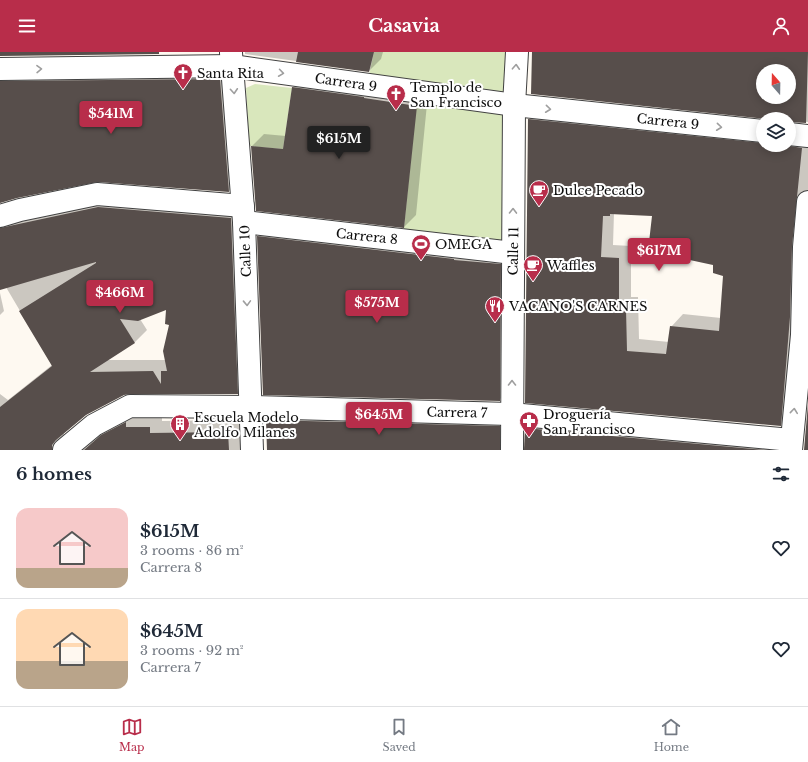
<!DOCTYPE html>
<meta charset="utf-8">
<style>
body{margin:0;font-family:"Libre Baskerville",serif;background:#f2f2f3;color:#1f2937;height:100vh;display:flex;flex-direction:column;font-size:15px;white-space:nowrap}
*{box-sizing:border-box;margin:0}
p{font-size:13px;color:#747a83}
.icon{flex:none;width:22px;height:22px;fill:none;stroke:currentColor;stroke-width:2;stroke-linecap:round;stroke-linejoin:round}
.map{position:relative;height:398px;overflow:hidden}
.details{display:flex;flex-direction:column;background:#fff;flex:1}
.details>*{flex:none}
.needle{width:26px;rotate:340deg}
.controls{position:absolute;left:756px;top:12px;display:grid;gap:8px}
.controls a{display:grid;place-items:center;width:40px;height:40px;border-radius:50%;background:#fff;box-shadow:0 2px 10px #0003;font-size:20px}
.price{position:absolute;translate:-50% -34px;padding:0 9px;border-radius:4px;background:#b82d4a;color:#fff;font-size:13px;line-height:26px;filter:drop-shadow(0 1px 2px #0008)}
.price::after{content:'';position:absolute;left:50%;top:24px;width:12px;height:9px;margin-left:-6px;background:inherit;clip-path:polygon(0 0,100% 0,50% 100%)}
.price.on{background:#222;color:#fff}
ul{padding:0;list-style:none}
li{display:flex;align-items:center;gap:12px;height:100px;padding:0 16px}
li+li{border-top:1px solid #e0e1e3}
li span{display:grid;place-items:center;flex:none;width:112px;height:80px;border-radius:12px;color:#555}
li>.icon{margin-inline-start:auto}
span .icon{width:48px;height:48px;fill:#fffc;stroke-width:1}
li b{font-size:17px}
h2{display:flex;justify-content:space-between;align-items:center;height:48px;padding:0 16px;font-size:17px}
header{display:flex;justify-content:space-between;align-items:center;height:52px;padding:0 16px;background:#b82d4a;color:#fff;font-size:18px;font-weight:700}
.tab-bar{display:flex;justify-content:space-around;align-items:center;height:56px;border-top:1px solid #e0e1e3;background:#fff;font-size:11px;color:#747a83}
.tab-bar a{display:grid;justify-items:center;gap:2px}
.tab-bar .on{color:#b82d4a}
.map>svg:first-child{display:block}
.green{fill:#d9e7bc}
.shadow{fill:#0003;fill-rule:evenodd}
.building{fill:#574e4b;fill-rule:evenodd}
.lines{fill:none;stroke-linecap:round;stroke-linejoin:round}
.minor-casing{stroke:#414141;stroke-width:24}
.minor{stroke:#fff;stroke-width:22}
.oneway{stroke:#9f9f9f}
.labels{text-anchor:middle;stroke-width:4;stroke-linejoin:round;paint-order:stroke}
.poi-label{font-size:13px;fill:#0e0e0e;stroke:#fff;text-anchor:start}
.street-label{font-size:13px;fill:#0e0e0e;stroke:#fff}
</style>
<header><svg class="icon" aria-label="menu" viewBox="0 0 24 24"><path d="M4 6h16M4 12h16M4 18h16"/></svg>Casavia<svg class="icon" aria-label="person" viewBox="0 0 24 24"><circle cx="12" cy="8" r="4"/><path d="M4 21q1-7 8-7t8 7"/></svg></header>
<div class="map">
<svg width="808" height="398" viewBox="0 0 808 398">
<rect width="100%" height="100%" fill="#fef9f1"/>
<g class="green">
<polygon points="374,0 513,0 510,203 403,186 417,45 366,37"/>
<polygon points="255,32 292,36 283,97 249,94 246,36"/>
</g>
<g class="shadow">
<polygon points="245,0 383,0 381,7 369,19 245,2"/>
<path d="M533 0H808V70L789 69V67H768ZM763 19H789V45H763Z"/>
<polygon points="0,7 232,15 241,127 229,139 95,129 17,145 0,150"/>
<polygon points="306,23 428,42 416,163 404,175 252,94 264,82 286,84 293,35"/>
<path d="M541 55 763 78V93H789V71L790 75 808 83V137L803 182 793 361 780 373 526 350 529 67ZM614 161 653 163 714 212 724 223 721 266 683 262 671 275 669 290 639 287 638 245H631V194L613 193Z"/>
<path d="M111 143 243 154 249 329 237 341 124 342 86 362 64 381 65 389 56 398H0V342L8 348 52 313 0 225V155ZM167 256 170 272 166 308H107L135 290 147 278 140 267Z"/>
<polygon points="270,172 512,200 512,336 499,348 258,184"/>
<polygon points="0,241 4,259 0,263"/>
<polygon points="279,356 511,362 522,398 268,398 267,368"/>
<polygon points="137,359 162,363 162,369 240,368 241,398 80,398 85,396 114,371"/>
<polygon points="538,364 801,398 526,398 526,376"/>
</g>
<g class="building">
<polygon points="0,0 159,0 159,2 0,4"/>
<polygon points="298,0 374,0 369,20 296,10"/>
<path d="M532 0H808L806 71 789 70V67H766L531 42ZM763 19H789V45H763Z"/>
<polygon points="220,27 229,140 98,130 17,146 0,151 0,29"/>
<polygon points="292,35 364,45 364,46 417,54 404,176 256,159 251,94 283,97"/>
<path d="M528 67 763 91V93H784L802 96 792 194 790 265 781 374 525 351ZM610 162 652 164 648 199 713 213V221L723 224 719 279 670 274 666 302 627 299 626 257H619V206L601 205 603 164H610Z"/>
<path d="M98 155 231 166 238 342H130L124 343 86 363 56 388 52 393V398H0V355L52 314 19 259 96 211V210L0 238V176ZM166 258 165 272 169 273 163 299 167 319H161V332L153 319 90 320 135 291 120 267 138 269Z"/>
<polygon points="257,184 454,207 454,208 501,212 500,349 263,343"/>
<polygon points="808,352 808,398 804,398"/>
<polygon points="266,368 500,374 500,398 267,398"/>
<polygon points="126,370 126,375 150,375 150,381 228,380 229,398 84,398 101,383"/>
<polygon points="525,376 764,398 524,398"/>
</g>
<g class="lines">
<g class="minor-casing">
<g id="minor">
<polyline points="231,1 244,170 252,398"/>
<polyline points="0,17 232,14 514,53 763,79"/>
<polyline points="789,82 808,84"/>
<polyline points="0,164 20,158 97,142 243,154"/>
<polyline points="244,170 513,201"/>
<polyline points="64,398 94,373 130,354 250,355 511,362 791,388"/>
<polyline points="512,398 514,53 517,0"/>
<polyline points="791,398 802,283 804,195 808,150"/>
</g>
</g>
<use href="#minor" class="minor"/>
</g>
<defs><path id="oneway-chevron" d="M-2-3.5L2.5 0L-2 3.5" fill="none" stroke-width="1.6" stroke-linecap="round" stroke-linejoin="round"/></defs>
<g class="oneway">
<use href="#oneway-chevron" transform="translate(516 15) rotate(-87)"/>
<use href="#oneway-chevron" transform="translate(39 17) rotate(-1)"/>
<use href="#oneway-chevron" transform="translate(281 21) rotate(8)"/>
<use href="#oneway-chevron" transform="translate(234 39) rotate(86)"/>
<use href="#oneway-chevron" transform="translate(548 57) rotate(6)"/>
<use href="#oneway-chevron" transform="translate(719 75) rotate(6)"/>
<use href="#oneway-chevron" transform="translate(513 159) rotate(-89)"/>
<use href="#oneway-chevron" transform="translate(247 251) rotate(88)"/>
<use href="#oneway-chevron" transform="translate(512 331) rotate(-90)"/>
<use href="#oneway-chevron" transform="translate(794 359) rotate(-84)"/>
</g>
<defs>
<g id="church-pin" transform="scale(1)"><path d="M0 17L-7.5 6A9.5 9.5 0 1 1 7.5 6Z" fill="#b82d4a" stroke="#fff"/><path d="M-1.2-6h2.4v3.5h3.3v2.4h-3.3V6h-2.4V-.1h-3.3v-2.4h3.3Z" fill="#fff"/></g>
<g id="cafe-pin" transform="scale(1)"><path d="M0 17L-7.5 6A9.5 9.5 0 1 1 7.5 6Z" fill="#b82d4a" stroke="#fff"/><path d="M-5.5-4.5H6V0H3Q3 3.5 0 3.5H-2.5Q-5.5 3.5-5.5 0ZM3-3.2v2h1.7v-2ZM-6 4.5H4V6H-6Z" fill="#fff"/></g>
<g id="stadium-pin" transform="scale(1)"><path d="M0 17L-7.5 6A9.5 9.5 0 1 1 7.5 6Z" fill="#b82d4a" stroke="#fff"/><path d="M0-5a6.5 5 0 1 0 0 10a6.5 5 0 1 0 0-10ZM-3.5-1.8h7v3.6h-7Z" fill="#fff"/></g>
<g id="restaurant-pin" transform="scale(1)"><path d="M0 17L-7.5 6A9.5 9.5 0 1 1 7.5 6Z" fill="#b82d4a" stroke="#fff"/><path d="M-5-6h1v4h1v-4h1v4h1v-4h1v5L-1.5 .5V6h-2V.5L-5-1ZM5-6V6H3V1.5H1.5Q1.5-4 5-6Z" fill="#fff"/></g>
<g id="pharmacy-pin" transform="scale(1)"><path d="M0 17L-7.5 6A9.5 9.5 0 1 1 7.5 6Z" fill="#b82d4a" stroke="#fff"/><path d="M-2-6h4v4h4v4h-4v4h-4v-4h-4v-4h4Z" fill="#fff"/></g>
<g id="building-pin" transform="scale(1)"><path d="M0 17L-7.5 6A9.5 9.5 0 1 1 7.5 6Z" fill="#b82d4a" stroke="#fff"/><path d="M-4-6H4V6H1V3H-1V6H-4ZM-2.5-4.3h1.7v1.8h-1.7ZM.8-4.3h1.7v1.8H.8ZM-2.5-1h1.7V.8h-1.7ZM.8-1h1.7V.8H.8Z" fill="#fff"/></g>
</defs>
<g fill-rule="evenodd">
<use href="#church-pin" x="183" y="21"/>
<use href="#church-pin" x="396" y="42"/>
<use href="#cafe-pin" x="539" y="138"/>
<use href="#stadium-pin" x="421" y="192"/>
<use href="#cafe-pin" x="533" y="213"/>
<use href="#restaurant-pin" x="495" y="254"/>
<use href="#pharmacy-pin" x="529" y="369"/>
<use href="#building-pin" x="180" y="372"/>
</g>
<g class="labels">
<g class="poi-label">
<text x="197" y="26">Santa Rita</text>
<text x="410" y="40">Templo de<tspan x="410" dy="15">San Francisco</tspan></text>
<text x="553" y="143">Dulce Pecado</text>
<text x="435" y="197">OMEGA</text>
<text x="547" y="218">Waffles</text>
<text x="509" y="259">VACANO'S CARNES</text>
<text x="543" y="367">Droguería<tspan x="543" dy="15">San Francisco</tspan></text>
<text x="194" y="370">Escuela Modelo<tspan x="194" dy="15">Adolfo Milanes</tspan></text>
</g>
<g class="street-label">
<text transform="translate(346 30) rotate(8)" y="5">Carrera 9</text>
<text transform="translate(668 69) rotate(6)" y="5">Carrera 9</text>
<text transform="translate(367 184) rotate(6)" y="5">Carrera 8</text>
<text transform="translate(245 199) rotate(-92)" y="5">Calle 10</text>
<text transform="translate(513 199) rotate(-89)" y="5">Calle 11</text>
<text transform="translate(457 360) rotate(1)" y="5">Carrera 7</text>
</g>
</g>
</svg>
<div class="controls">
<a><svg class="needle" viewBox="-14 -14 28 28"><path d="M0-13l5 13h-10z" fill="#e53935"/><path d="M0 13l5-13h-10z" fill="#747a83"/></svg></a>
<a><svg class="icon" aria-label="layers" viewBox="0 0 24 24"><path d="M12 4l9 5-9 5-9-5zM3 14l9 5 9-5"/></svg></a>
</div>
<b class="price" style="left:111px;top:83px">$541M</b>
<b class="price on" style="left:339px;top:108px">$615M</b>
<b class="price" style="left:659px;top:220px">$617M</b>
<b class="price" style="left:120px;top:262px">$466M</b>
<b class="price" style="left:377px;top:272px">$575M</b>
<b class="price" style="left:379px;top:384px">$645M</b>
</div>
<section class="details">
<h2>6 homes<svg class="icon" aria-label="filters" viewBox="0 0 24 24"><path d="M4 7h16M4 17h16"/><circle cx="9" cy="7" r="2"/><circle cx="15" cy="17" r="2"/></svg></h2>
<ul>
<li><span style="background:linear-gradient(#f6c9c9 75%,#b9a48a 0)"><svg class="icon" aria-label="home" viewBox="0 0 24 24"><path d="M3 11l9-7 9 7M6 9v11h12V9"/></svg></span><div><b>$615M</b><p>3 rooms · 86 m²</p><p>Carrera 8</p></div><svg class="icon" aria-label="heart" viewBox="0 0 24 24"><path d="M12 20l-8-8c-3-5 5-10 8-4 3-6 11-1 8 4z"/></svg></li>
<li><span style="background:linear-gradient(#ffd9b3 65%,#b9a48a 0)"><svg class="icon" aria-label="home" viewBox="0 0 24 24"><path d="M3 11l9-7 9 7M6 9v11h12V9"/></svg></span><div><b>$645M</b><p>3 rooms · 92 m²</p><p>Carrera 7</p></div><svg class="icon" aria-label="heart" viewBox="0 0 24 24"><path d="M12 20l-8-8c-3-5 5-10 8-4 3-6 11-1 8 4z"/></svg></li>
</ul>
</section>
<nav class="tab-bar">
<a class="on"><svg class="icon" aria-label="map" viewBox="0 0 24 24"><path d="M3 6l6-2 6 2 6-2v14l-6 2-6-2-6 2zM9 4v14M15 6v14"/></svg>Map</a>
<a><svg class="icon" aria-label="saved" viewBox="0 0 24 24"><path d="M7 4h10v16l-5-4-5 4z"/></svg>Saved</a>
<a><svg class="icon" aria-label="home" viewBox="0 0 24 24"><path d="M3 11l9-7 9 7M6 9v11h12V9"/></svg>Home</a>
</nav>
